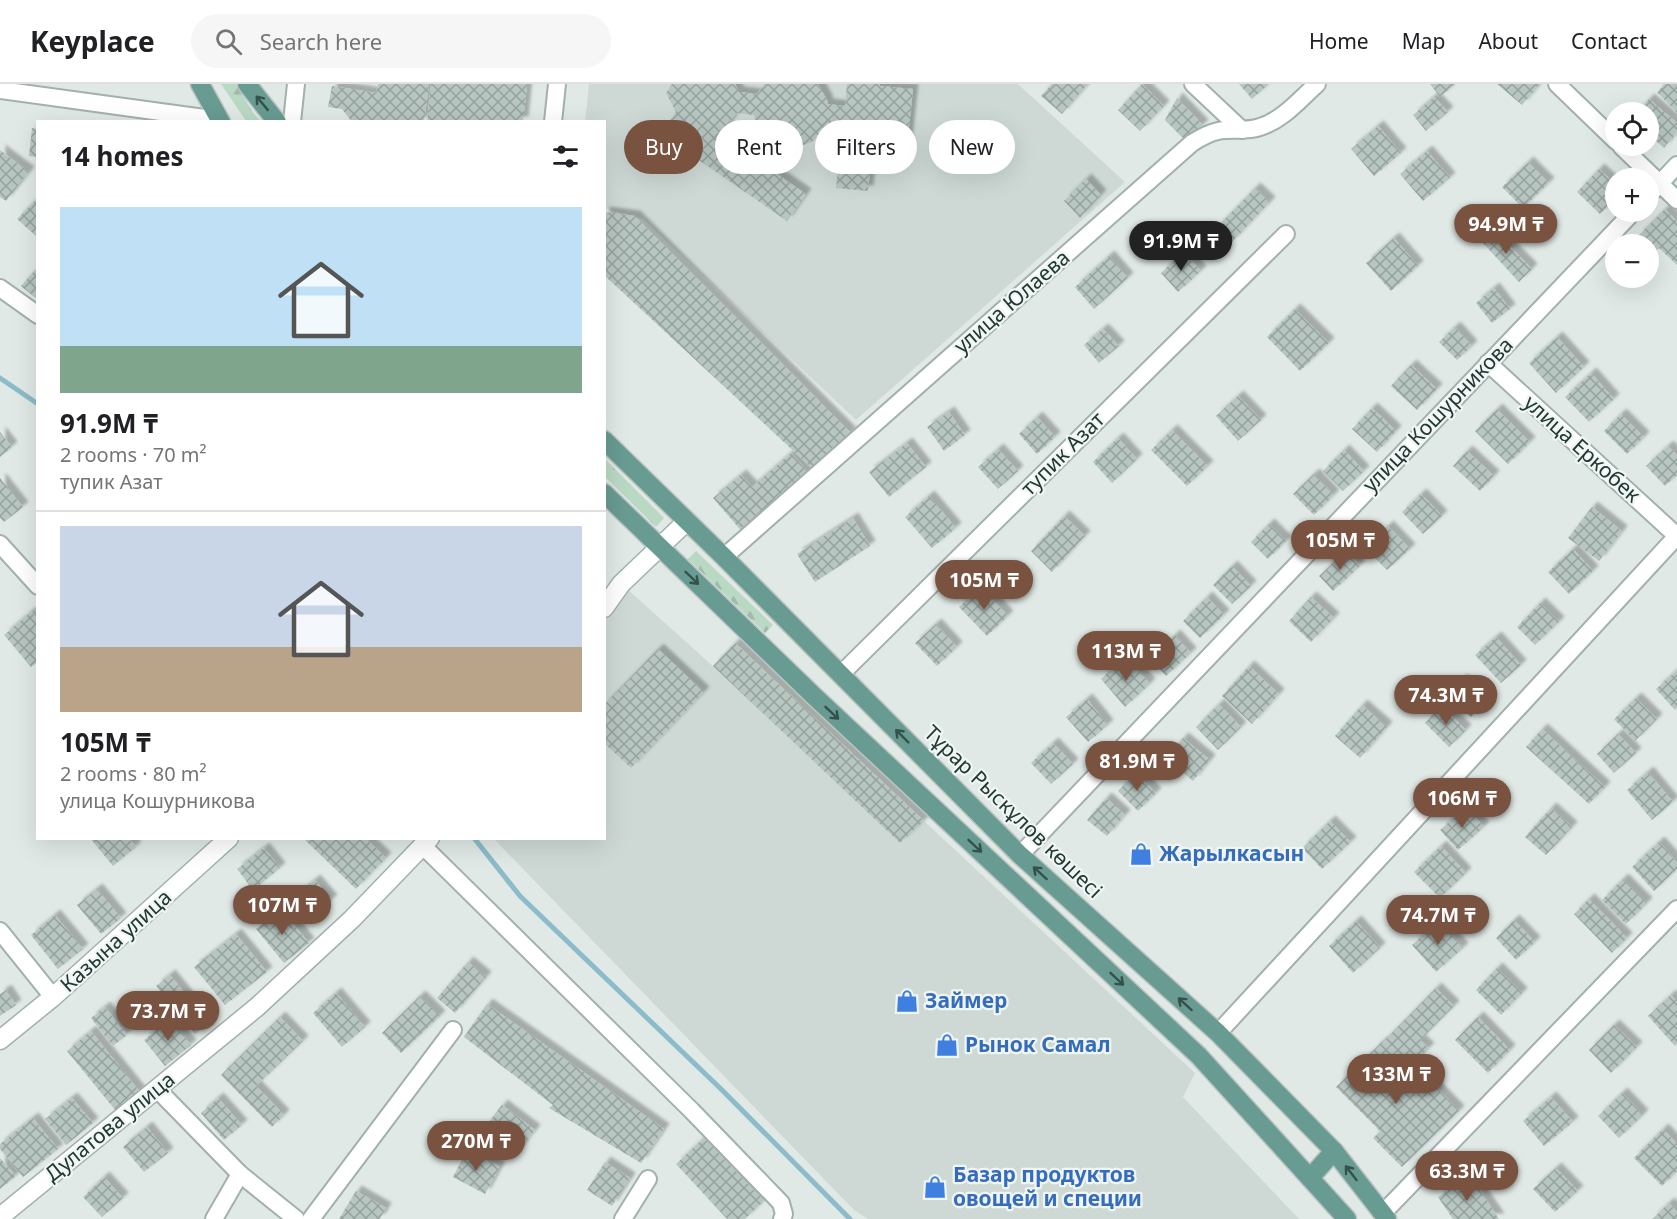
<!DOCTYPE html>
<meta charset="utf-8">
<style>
body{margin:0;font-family:"Noto Sans",sans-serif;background:#f6f6f6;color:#202124;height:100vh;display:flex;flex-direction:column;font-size:22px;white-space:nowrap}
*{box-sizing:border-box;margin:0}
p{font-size:20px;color:#757577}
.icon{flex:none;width:33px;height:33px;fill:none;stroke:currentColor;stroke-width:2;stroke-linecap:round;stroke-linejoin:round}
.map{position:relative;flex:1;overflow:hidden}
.sheet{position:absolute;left:36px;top:36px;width:570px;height:720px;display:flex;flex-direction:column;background:#fff;border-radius:0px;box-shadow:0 6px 24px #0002}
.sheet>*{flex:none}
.guide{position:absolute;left:624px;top:36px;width:570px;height:54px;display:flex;gap:12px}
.controls{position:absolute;left:1605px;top:18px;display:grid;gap:12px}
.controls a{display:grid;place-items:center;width:54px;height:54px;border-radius:50%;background:#fff;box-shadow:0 6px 24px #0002;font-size:30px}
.price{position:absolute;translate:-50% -51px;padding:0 14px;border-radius:21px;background:#795240;color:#fff;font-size:20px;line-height:39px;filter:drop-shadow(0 2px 3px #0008)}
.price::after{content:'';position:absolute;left:50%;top:36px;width:18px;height:14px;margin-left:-9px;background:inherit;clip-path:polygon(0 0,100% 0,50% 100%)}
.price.selected{background:#222;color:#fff}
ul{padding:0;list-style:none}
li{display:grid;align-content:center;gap:12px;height:318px;padding:0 24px}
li+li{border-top:2px solid #e0e0e0}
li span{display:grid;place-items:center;height:186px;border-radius:0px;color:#555}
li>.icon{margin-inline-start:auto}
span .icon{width:108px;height:108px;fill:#fffc;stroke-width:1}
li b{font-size:26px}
h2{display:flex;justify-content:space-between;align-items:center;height:72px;padding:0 24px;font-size:26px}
.pill{padding:0 21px;border-radius:27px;background:#fff;box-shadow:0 6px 24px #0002;font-size:21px;line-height:54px}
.pill.selected{background:#795240;color:#fff}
header{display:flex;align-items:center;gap:36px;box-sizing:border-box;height:84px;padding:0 30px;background:#fff;border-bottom:2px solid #e0e0e0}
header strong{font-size:28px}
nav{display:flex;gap:33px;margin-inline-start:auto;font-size:21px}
.search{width:420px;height:54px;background:#f6f6f6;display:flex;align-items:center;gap:15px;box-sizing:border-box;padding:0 21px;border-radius:33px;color:#757577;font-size:22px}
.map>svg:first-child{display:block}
.built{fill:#ced9d5}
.forest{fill:url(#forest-firs)}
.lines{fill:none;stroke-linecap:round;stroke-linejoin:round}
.stream{stroke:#8cbbca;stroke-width:5}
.building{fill:url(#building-cross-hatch);filter:url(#shadow)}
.minor-casing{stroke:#a3b0ad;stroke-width:20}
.tertiary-casing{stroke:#a3b0ad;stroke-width:21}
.primary-casing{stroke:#bdc3c2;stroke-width:21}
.minor{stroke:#fff;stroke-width:16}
.tertiary{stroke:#fff;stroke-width:18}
.primary{stroke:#689b92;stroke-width:18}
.oneway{stroke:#34514c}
.labels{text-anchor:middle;stroke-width:4.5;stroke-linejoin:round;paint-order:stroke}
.street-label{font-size:21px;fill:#223834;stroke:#eff6f3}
.shop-label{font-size:21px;font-weight:bold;fill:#366cbe;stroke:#eff6f3;text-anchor:start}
</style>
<header>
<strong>Keyplace</strong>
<div class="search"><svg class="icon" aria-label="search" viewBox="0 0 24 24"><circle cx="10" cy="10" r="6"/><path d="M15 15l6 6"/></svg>Search here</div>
<nav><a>Home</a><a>Map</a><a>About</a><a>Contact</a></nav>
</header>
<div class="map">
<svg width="1677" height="1135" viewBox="0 0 1677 1135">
<defs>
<pattern id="forest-firs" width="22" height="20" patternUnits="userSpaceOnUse" patternTransform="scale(1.5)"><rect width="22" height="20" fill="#bad9c5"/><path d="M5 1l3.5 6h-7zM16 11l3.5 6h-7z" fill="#a0bbaa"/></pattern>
<pattern id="building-cross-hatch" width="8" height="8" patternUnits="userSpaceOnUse" patternTransform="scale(1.5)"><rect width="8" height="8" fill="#b8c6c2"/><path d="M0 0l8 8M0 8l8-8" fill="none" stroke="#95a29e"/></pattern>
<filter id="shadow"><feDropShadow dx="5.5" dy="-5.5" stdDeviation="1.5" flood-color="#0004"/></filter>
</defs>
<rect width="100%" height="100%" fill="#e0e9e6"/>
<g class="built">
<polygon points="589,0 1018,0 1125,98 856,336 643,135 605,124 604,38 585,38"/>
<polygon points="626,504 765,629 900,759 924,737 1195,989 1183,1013 1299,1135 868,1135 854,1126 494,755 604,754 605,527"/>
</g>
<g class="forest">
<polygon points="221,0 236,0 254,30 261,37 246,37"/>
<polygon points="605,375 664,434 656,443 605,393"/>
<polygon points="696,467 773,541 765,549 688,475"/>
</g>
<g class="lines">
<g class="stream">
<polyline points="0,294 38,320"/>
<polyline points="474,754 520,812 721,1005 850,1135"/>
</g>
</g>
<g class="building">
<polygon points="378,0 429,0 424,38 352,38 342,25 328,23 332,2 376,9"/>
<polygon points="431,0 527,0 523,38 427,38"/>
<polygon points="672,0 735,0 739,8 757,10 764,0 818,0 827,16 828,20 845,22 847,0 880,0 880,2 913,5 906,70 872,66 868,107 836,104 842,43 824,42 823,46 812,58 797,63 781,62 767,55 758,43 754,31 736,29 721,52 806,110 787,137 661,50 676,28 666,9"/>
<polygon points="1052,0 1088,0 1062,30 1041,12"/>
<polygon points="1142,0 1164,22 1140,47 1118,26"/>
<polygon points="1239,0 1269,0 1252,15"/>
<polygon points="1430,0 1455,0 1440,13"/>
<polygon points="1497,0 1538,0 1539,1 1522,21"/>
<polygon points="1665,0 1677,0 1677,29 1657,8"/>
<polygon points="1434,13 1448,28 1426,47 1413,31"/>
<polygon points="1177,14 1203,41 1186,57 1165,36"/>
<polygon points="1649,15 1677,39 1677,48 1664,64 1648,50 1648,28 1637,28"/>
<polygon points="1378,42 1401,69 1374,92 1351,65"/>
<polygon points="32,44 38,45 38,73 29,72"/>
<polygon points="0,66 29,88 6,117 0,113"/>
<polygon points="1427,67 1450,94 1423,117 1400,90"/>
<polygon points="1528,78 1549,99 1523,124 1502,103"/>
<polygon points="1599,85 1616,101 1616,114 1600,130 1577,108"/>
<polygon points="1086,95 1101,111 1080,134 1064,117"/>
<polygon points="1255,104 1270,118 1232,158 1217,143"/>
<polygon points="38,114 38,154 17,135"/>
<polygon points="1665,125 1677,137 1677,181 1659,164 1655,168 1648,160 1638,152"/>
<polygon points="604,128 635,132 851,349 815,387 604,191"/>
<polygon points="1492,144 1532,185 1519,198 1480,156"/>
<polygon points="1394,154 1418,182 1391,207 1366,179"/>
<polygon points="1183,168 1201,187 1178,208 1161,189"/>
<polygon points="1109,172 1128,194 1094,225 1075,203"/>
<polygon points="38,183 38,216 21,202"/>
<polygon points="1494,204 1510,225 1492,239 1476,219"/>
<polygon points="1295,225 1329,259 1300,287 1267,253"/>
<polygon points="1455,243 1472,262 1457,276 1439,258"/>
<polygon points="1103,245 1119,262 1099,279 1084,261"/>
<polygon points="1557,253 1584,283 1556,309 1529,279"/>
<polygon points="1411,281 1437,305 1417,326 1391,302"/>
<polygon points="1591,289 1614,315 1589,338 1565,313"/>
<polygon points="1238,312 1261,336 1238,357 1216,332"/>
<polygon points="1372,324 1396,347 1377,368 1352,345"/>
<polygon points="1497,325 1530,358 1508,380 1475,347"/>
<polygon points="949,328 965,351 944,367 927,343"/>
<polygon points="1621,330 1644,353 1627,370 1604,347"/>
<polygon points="1037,333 1055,353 1037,370 1019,350"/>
<polygon points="1172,346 1208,382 1187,402 1151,366"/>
<polygon points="0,348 12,363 0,373"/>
<polygon points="1118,354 1137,375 1112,399 1093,378"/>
<polygon points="907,359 926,383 889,413 869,388"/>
<polygon points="1668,362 1677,371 1677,391 1665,402 1646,382"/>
<polygon points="998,365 1018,387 998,405 978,383"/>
<polygon points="1344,366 1364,387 1343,407 1323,387"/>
<polygon points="1467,367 1494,392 1480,407 1453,382"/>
<polygon points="791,369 811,392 744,450 713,414 741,391 752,403"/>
<polygon points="1314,390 1334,411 1314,431 1293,410"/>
<polygon points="0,394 23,423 4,438 0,434"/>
<polygon points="1421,410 1442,432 1423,450 1402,428"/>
<polygon points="929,412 956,444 932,464 905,433"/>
<polygon points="1592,423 1622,447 1599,477 1568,454"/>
<polygon points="1064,432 1085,452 1052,488 1031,467"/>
<polygon points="853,434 870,462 815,498 797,470"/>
<polygon points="1269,440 1286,457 1268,475 1251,458"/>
<polygon points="1388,442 1410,465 1387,486 1365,464"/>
<polygon points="1573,465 1593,487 1569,510 1548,488"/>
<polygon points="1346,467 1360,482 1333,507 1319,492"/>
<polygon points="1232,482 1251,502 1232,520 1213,501"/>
<polygon points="981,503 1008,532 987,552 959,523"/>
<polygon points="1207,513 1224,531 1200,554 1183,537"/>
<polygon points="1311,513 1334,534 1311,558 1289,537"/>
<polygon points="1540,519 1559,538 1535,561 1517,543"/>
<polygon points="31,528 38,536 38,578 31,583 4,551"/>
<polygon points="936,540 957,563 937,582 915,559"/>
<polygon points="1175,551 1191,569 1166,592 1150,575"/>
<polygon points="1496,553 1521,581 1501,599 1475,571"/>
<polygon points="735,559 924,737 900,759 713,582"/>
<polygon points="658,565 704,608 631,684 604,659 604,621"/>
<polygon points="1126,572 1150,600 1125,623 1101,595"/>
<polygon points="1249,582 1279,610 1252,640 1222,612"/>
<polygon points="1677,586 1677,624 1675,626 1656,605"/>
<polygon points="1462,595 1486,618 1471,633 1448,610"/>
<polygon points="1636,614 1657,635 1635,657 1614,635"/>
<polygon points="1087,615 1108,641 1088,658 1066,633"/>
<polygon points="1219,620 1241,643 1218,666 1196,643"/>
<polygon points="1362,621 1387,643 1360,674 1335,652"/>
<polygon points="1442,622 1466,646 1449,663 1425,639"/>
<polygon points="1542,645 1605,703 1589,720 1526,663"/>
<polygon points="1618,650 1636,669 1614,689 1597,670"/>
<polygon points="1183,654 1210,676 1193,697 1166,674"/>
<polygon points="1053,659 1073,680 1051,700 1031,679"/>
<polygon points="1648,688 1673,718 1652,736 1627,706"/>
<polygon points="1136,689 1156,709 1138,727 1118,707"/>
<polygon points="1106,714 1125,731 1107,752 1087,736"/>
<polygon points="1466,723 1484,743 1458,766 1440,746"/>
<polygon points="1551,724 1572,743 1546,771 1525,753"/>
<polygon points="1330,737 1351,758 1322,785 1302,764"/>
<polygon points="90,754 129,754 136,763 113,782"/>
<polygon points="303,754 365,754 386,774 356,805"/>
<polygon points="1659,758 1677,778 1677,785 1654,807 1632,783"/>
<polygon points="1441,762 1466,789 1440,814 1414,788"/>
<polygon points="264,764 280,784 253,806 237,785"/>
<polygon points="1623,795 1647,819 1626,840 1602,816"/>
<polygon points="315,796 332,816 305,838 288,818"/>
<polygon points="97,805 121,834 101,850 77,821"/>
<polygon points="1589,815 1627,854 1612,869 1574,830"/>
<polygon points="281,825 309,859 284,879 256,845"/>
<polygon points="55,831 83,865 58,885 31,851"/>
<polygon points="1514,836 1535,858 1516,876 1496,854"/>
<polygon points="1356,837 1380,864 1353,889 1329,862"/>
<polygon points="1439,837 1463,864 1436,888 1412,861"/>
<polygon points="236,850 267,888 225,921 194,883"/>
<polygon points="468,878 486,893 455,929 437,914"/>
<polygon points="1497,884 1522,909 1501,931 1476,906"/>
<polygon points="170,891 209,939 195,950 156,902"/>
<polygon points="1436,904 1454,922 1420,956 1429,964 1410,983 1384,957"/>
<polygon points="6,906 16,921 0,932 0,910"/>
<polygon points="336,909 365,943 342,963 313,929"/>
<polygon points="1671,911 1677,917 1677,960 1675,962 1648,932"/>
<polygon points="420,912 440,932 401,969 382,949"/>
<polygon points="487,920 664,1045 641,1079 549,1024 553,1021 464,953"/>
<polygon points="105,923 127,951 113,962 91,934"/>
<polygon points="280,933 303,957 256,1002 284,1031 272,1043 221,991"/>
<polygon points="1478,933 1510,966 1488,989 1455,956"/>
<polygon points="170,935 191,961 165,982 144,956"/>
<polygon points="1614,941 1637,963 1611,989 1589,966"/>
<polygon points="91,947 140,1008 116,1027 67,967"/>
<polygon points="1383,957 1396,970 1389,977 1418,1007 1429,996 1459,1027 1402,1083 1373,1054 1380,1047 1336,1003"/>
<polygon points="1622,1009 1643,1031 1619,1054 1598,1032"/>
<polygon points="1551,1013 1573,1038 1544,1062 1523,1037"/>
<polygon points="72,1014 93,1039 66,1061 45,1035"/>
<polygon points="218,1014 242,1041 224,1056 201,1029"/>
<polygon points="502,1021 535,1046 516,1070 483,1046"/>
<polygon points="33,1034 58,1065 23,1093 0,1065 0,1060"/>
<polygon points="147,1043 168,1069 144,1088 123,1063"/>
<polygon points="1663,1045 1677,1060 1677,1087 1662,1102 1634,1074"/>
<polygon points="704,1054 764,1117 745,1135 727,1135 676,1080"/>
<polygon points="467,1066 500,1083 485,1110 453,1093"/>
<polygon points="0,1074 16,1092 0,1105"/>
<polygon points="605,1078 630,1094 612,1122 587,1106"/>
<polygon points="1556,1084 1578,1107 1555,1128 1533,1105"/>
<polygon points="1470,1091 1499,1135 1453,1135 1438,1113"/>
<polygon points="104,1093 123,1114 102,1133 83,1113"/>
<polygon points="356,1107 386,1124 380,1135 339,1135"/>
<polygon points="1669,1119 1677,1128 1677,1135 1652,1135"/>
</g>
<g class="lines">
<g class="minor-casing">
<g id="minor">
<polyline points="1193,0 1242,46"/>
<polyline points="1557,0 1616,57"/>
<polyline points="0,6 219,36"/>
<polyline points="292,38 296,0"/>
<polyline points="553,38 557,0"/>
<polyline points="1621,62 1677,116"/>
<polyline points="1648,112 1677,81"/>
<polyline points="0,204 38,231"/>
<polyline points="1488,279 1677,452"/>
<polyline points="0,460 38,502"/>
<path d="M724 473 1192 59C1200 54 1208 49 1218 47 1232 44 1246 48 1260 43 1283 36 1300 15 1317 0"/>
<polyline points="841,590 1286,150"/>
<polyline points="423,762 692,1027 781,1119 784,1130 782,1135"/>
<polyline points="1020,771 1633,128"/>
<polyline points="0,847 53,913"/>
<polyline points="1218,949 1677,452"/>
<polyline points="157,1005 240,1090 296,1135"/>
<polyline points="1383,1129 1677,825"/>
<polyline points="214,1135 240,1090"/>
<polyline points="311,1135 453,946"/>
<polyline points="623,1135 648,1095"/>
</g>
</g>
<g class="tertiary-casing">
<g id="tertiary">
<polyline points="604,524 621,500 687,437"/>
<polyline points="0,956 53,913 229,754"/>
<polyline points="0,1133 257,923 352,835 430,754"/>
</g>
</g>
<g class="primary-casing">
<g id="primary">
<polyline points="200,0 221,38"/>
<polyline points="247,0 277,38"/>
<polyline points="604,356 724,473 1020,771 1218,949 1334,1067 1387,1135"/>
<polyline points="604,409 814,612 1199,972 1347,1135"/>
<polyline points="1310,1094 1334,1067"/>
</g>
</g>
<use href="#minor" class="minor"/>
<use href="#tertiary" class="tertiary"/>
<use href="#primary" class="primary"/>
</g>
<defs><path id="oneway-shaft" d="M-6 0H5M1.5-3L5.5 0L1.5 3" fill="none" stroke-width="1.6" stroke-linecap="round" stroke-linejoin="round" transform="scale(1.5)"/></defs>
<g class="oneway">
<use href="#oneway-shaft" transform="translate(262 19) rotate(-130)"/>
<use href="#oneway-shaft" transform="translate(692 494) rotate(44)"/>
<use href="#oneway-shaft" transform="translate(832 629) rotate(43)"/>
<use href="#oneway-shaft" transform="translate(902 652) rotate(-135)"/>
<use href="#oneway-shaft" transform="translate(975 762) rotate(43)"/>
<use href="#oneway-shaft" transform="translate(1040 789) rotate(-138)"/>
<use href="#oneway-shaft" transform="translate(1117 895) rotate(43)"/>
<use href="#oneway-shaft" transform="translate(1185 920) rotate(-138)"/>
<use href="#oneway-shaft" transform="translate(1351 1089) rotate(-128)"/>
</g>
<defs>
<g id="shop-bare" transform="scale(1.8)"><path d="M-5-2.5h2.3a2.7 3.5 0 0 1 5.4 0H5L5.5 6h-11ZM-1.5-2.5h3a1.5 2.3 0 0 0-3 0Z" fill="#3f7fe0" stroke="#eff6f3" stroke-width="2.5" paint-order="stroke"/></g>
</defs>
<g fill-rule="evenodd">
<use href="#shop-bare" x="1141" y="770"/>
<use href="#shop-bare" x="907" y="917"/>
<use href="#shop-bare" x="947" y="961"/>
<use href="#shop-bare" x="935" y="1103"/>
</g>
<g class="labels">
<g class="street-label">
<text transform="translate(1012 218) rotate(-41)" y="7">улица Юлаева</text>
<text transform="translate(1438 331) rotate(-46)" y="7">улица Кошурникова</text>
<text transform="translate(1582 365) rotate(42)" y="7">улица Еркобек</text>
<text transform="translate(1063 370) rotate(-45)" y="7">тупик Азат</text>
<text transform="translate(1013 728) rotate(44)" y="7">Тұрар Рыскұлов көшесі</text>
<text transform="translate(116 857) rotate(-42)" y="7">Казына улица</text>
<text transform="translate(110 1043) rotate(-39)" y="7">Дулатова улица</text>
</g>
<g class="shop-label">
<text x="1159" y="777">Жарылкасын</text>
<text x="925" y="924">Займер</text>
<text x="965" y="968">Рынок Самал</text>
<text x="953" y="1098">Базар продуктов<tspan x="953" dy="24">овощей и специи</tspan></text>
</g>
</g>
</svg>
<div class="controls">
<a><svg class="icon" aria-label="locate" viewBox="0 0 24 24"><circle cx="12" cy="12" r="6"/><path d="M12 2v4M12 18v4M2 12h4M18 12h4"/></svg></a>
<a>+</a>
<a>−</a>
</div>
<b class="price" style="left:1506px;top:171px">94.9M ₸</b>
<b class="price selected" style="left:1181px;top:188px">91.9M ₸</b>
<b class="price" style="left:1340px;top:487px">105M ₸</b>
<b class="price" style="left:984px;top:527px">105M ₸</b>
<b class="price" style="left:1126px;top:598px">113M ₸</b>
<b class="price" style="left:1446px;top:642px">74.3M ₸</b>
<b class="price" style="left:1137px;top:708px">81.9M ₸</b>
<b class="price" style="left:1462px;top:745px">106M ₸</b>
<b class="price" style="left:282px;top:852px">107M ₸</b>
<b class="price" style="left:1438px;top:862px">74.7M ₸</b>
<b class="price" style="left:168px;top:958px">73.7M ₸</b>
<b class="price" style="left:1396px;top:1021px">133M ₸</b>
<b class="price" style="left:476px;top:1088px">270M ₸</b>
<b class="price" style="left:1467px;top:1118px">63.3M ₸</b>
<div class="guide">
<a class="pill selected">Buy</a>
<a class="pill">Rent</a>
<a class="pill">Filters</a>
<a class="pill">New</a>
</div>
<section class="sheet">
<h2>14 homes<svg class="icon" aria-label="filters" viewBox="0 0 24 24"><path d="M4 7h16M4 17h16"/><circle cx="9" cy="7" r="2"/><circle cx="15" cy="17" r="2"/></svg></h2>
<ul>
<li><span style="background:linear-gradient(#bfe0f5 75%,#7fa58c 0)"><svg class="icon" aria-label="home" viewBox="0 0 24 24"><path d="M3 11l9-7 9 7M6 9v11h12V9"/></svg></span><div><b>91.9M ₸</b><p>2 rooms · 70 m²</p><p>тупик Азат</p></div></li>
<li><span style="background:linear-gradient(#c9d6e8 65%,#b9a48a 0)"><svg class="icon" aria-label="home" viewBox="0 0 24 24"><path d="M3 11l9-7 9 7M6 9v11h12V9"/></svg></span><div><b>105M ₸</b><p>2 rooms · 80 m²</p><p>улица Кошурникова</p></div></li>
</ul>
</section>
</div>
